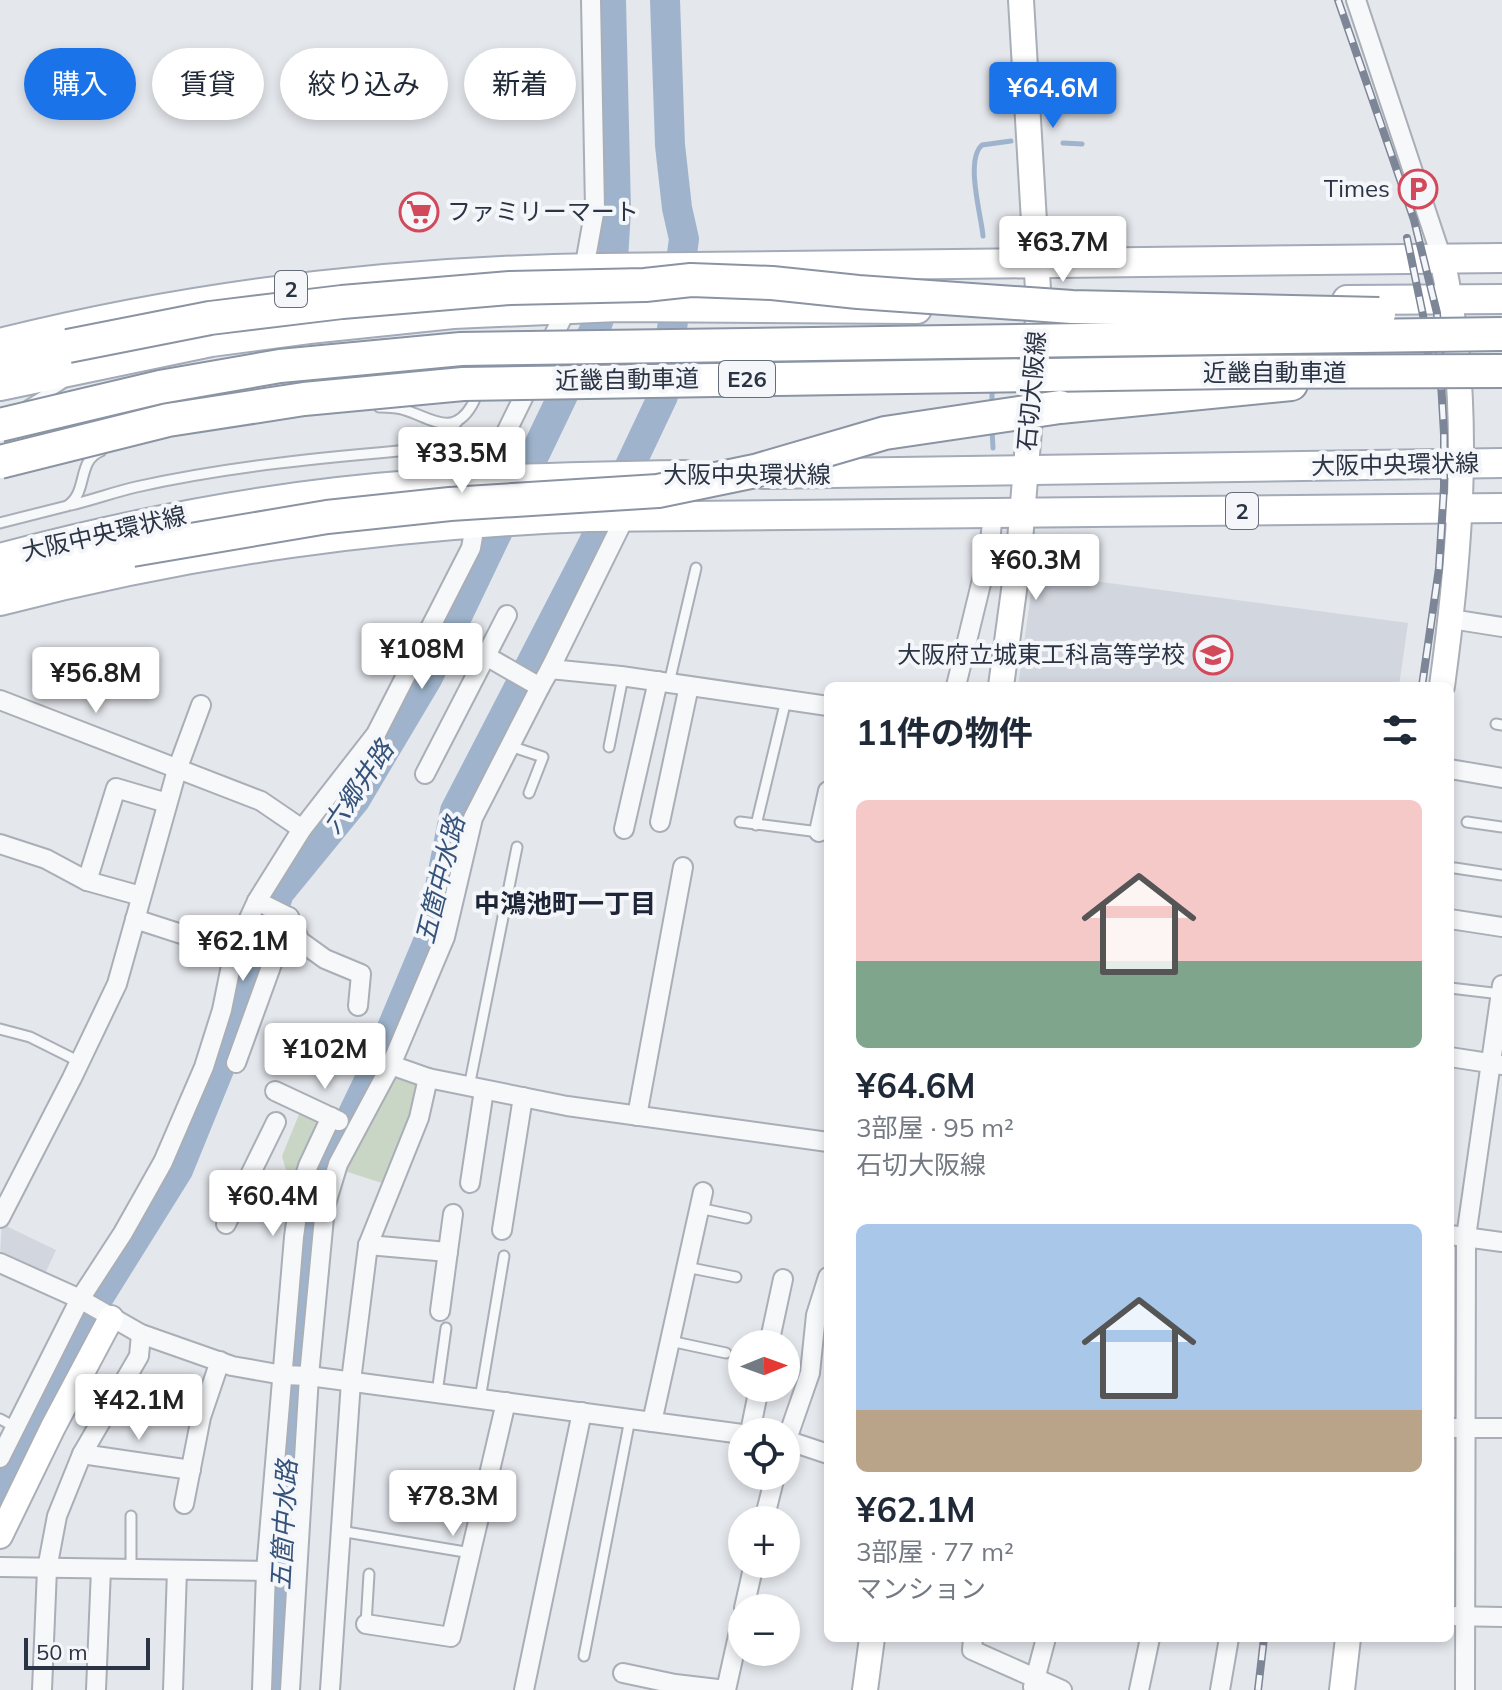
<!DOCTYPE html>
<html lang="ja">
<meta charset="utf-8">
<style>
body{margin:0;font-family:Mulish,"Noto Sans JP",sans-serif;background:#f6f6f7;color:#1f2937;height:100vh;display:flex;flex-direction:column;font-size:30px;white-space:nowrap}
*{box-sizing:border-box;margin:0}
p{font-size:26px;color:#747a83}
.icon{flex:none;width:44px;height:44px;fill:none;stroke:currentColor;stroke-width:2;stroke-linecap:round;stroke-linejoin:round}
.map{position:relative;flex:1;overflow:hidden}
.drawer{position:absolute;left:824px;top:682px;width:630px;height:960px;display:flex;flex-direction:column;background:#fff;border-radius:12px;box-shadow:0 4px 12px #0003}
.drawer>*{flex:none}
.top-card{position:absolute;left:24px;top:48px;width:680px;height:72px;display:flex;gap:16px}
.needle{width:52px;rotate:89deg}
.controls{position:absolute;left:728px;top:1330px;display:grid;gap:16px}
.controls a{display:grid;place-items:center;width:72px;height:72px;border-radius:50%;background:#fff;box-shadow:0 4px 12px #0003;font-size:40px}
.scale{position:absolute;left:24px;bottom:20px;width:126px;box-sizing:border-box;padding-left:8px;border:4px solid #2b3445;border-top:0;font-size:22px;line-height:28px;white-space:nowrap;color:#2b3445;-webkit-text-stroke:6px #f4f6f9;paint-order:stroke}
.price{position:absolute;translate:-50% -68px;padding:0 18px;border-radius:8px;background:#fff;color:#222;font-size:26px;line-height:52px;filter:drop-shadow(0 2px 4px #0008)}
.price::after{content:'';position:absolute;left:50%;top:48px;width:24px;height:18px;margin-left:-12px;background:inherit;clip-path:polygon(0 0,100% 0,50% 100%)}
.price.active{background:#1a73e8;color:#fff}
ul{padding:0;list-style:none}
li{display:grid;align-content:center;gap:16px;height:424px;padding:0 32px}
li span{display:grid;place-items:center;height:248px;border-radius:12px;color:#555}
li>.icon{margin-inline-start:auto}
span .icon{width:144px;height:144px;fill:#fffc;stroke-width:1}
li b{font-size:34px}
h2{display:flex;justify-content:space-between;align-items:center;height:96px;padding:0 32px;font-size:34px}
.tag{padding:0 28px;border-radius:36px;background:#fff;box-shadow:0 4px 12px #0003;font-size:28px;line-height:72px}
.tag.active{background:#1a73e8;color:#fff}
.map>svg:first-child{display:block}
.built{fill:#d2d6de}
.green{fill:#c9d6c5}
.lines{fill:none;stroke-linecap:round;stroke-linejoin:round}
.stream{stroke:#9fb4cc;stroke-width:5}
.river{stroke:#9fb4cc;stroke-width:30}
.lane-casing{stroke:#a9aeb7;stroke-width:13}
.street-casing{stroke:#a9aeb7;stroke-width:22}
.secondary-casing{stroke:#a9aeb7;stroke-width:28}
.primary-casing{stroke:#a3abb8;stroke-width:32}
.highway-casing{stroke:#8b94a3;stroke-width:36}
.lane{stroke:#f7f8fa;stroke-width:9}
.street{stroke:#f7f8fa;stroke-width:18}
.secondary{stroke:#fff;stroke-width:24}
.primary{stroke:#fff;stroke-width:28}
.highway{stroke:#fff;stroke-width:32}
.rail-casing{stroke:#7d8696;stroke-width:8}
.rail{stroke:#f4f6f9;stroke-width:5;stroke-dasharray:15;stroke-linecap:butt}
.highway-bridge-casing{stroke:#8b94a3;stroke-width:36;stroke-linecap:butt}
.highway-bridge{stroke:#fff;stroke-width:32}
.labels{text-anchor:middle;stroke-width:8;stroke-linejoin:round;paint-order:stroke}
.shield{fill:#f4f6f9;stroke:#676e7b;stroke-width:2}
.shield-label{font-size:22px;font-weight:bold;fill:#2b3445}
.poi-label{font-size:24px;fill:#2b3445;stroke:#f4f6f9;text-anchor:end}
.street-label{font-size:24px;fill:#2b3445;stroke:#f4f6f9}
.water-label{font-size:26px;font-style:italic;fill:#34527a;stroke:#f4f6f9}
.neighbourhood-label{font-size:26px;font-weight:bold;fill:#1d2536;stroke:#f4f6f9}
</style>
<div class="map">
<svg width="1502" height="1690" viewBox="0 0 1502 1690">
<rect width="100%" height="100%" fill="#e4e7ec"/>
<g class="built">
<polygon points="1034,573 1408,623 1399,686 1018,686"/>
<polygon points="2,1224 56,1250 44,1276 0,1256"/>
</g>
<g class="green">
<polygon points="398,1076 421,1083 388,1185 342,1170 386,1087"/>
<polygon points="300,1112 325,1123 299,1186 289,1181 282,1156"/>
</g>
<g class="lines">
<g class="stream">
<polyline points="1063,143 1082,144"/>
<path d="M983 236C981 214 965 160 982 145L1011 141"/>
<polyline points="992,385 992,407"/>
<polyline points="992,429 993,448"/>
</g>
<g class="river">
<polyline points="0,1496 92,1308 178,1170 224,1057 279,893 355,800 428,677 598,322 612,276 616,210 611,0"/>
<polyline points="275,1690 291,1371 301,1267 312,1199 376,1066 430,937 455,811 592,546 663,396 684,239 677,208 670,145 665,0"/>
</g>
<g class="lane-casing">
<g id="lane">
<polyline points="27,406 62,384"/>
<path d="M379 407C388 407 397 407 405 410 431 418 453 438 472 405 479 393 478 380 473 367L461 360"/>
<path d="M71 505C93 500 114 492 136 487 230 466 327 457 423 449L435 444 457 422"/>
<path d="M0 523 67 506C89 492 76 461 101 451"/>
<polyline points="669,683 696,568"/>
<polyline points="1496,724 1502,725"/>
<polyline points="510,746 543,757 529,793"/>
<polyline points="609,747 623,677"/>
<polyline points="740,822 819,832"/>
<polyline points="1467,822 1502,827"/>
<polyline points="756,825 786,700"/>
<polyline points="1455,868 1502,875"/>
<polyline points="1450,988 1501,994"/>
<polyline points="0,1029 30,1037 80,1062"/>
<polyline points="363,1062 389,1069"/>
<polyline points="469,1087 517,847"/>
<polyline points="699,1208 746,1218"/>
<polyline points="686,1267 736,1277"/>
<polyline points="670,1341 726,1353"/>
<polyline points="437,1393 446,1328"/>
<polyline points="480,1399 504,1256"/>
<polyline points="0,1419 15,1427"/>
<polyline points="340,1531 471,1553"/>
<polyline points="131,1569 131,1516"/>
<polyline points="366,1624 369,1574"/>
<polyline points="584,1656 630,1419"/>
</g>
</g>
<g class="street-casing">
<g id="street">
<polyline points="1356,0 1442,259"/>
<polyline points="583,275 595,208 591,0"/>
<polyline points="485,490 499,447 570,302"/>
<polyline points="1451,619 1502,627"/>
<polyline points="486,656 540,687"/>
<polyline points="550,669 625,517"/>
<polyline points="956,686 989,551 993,513"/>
<polyline points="0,700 261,801 302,829"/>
<polyline points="1450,769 1502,778"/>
<polyline points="425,774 507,615"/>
<polyline points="660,822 689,686"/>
<polyline points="624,829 658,681"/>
<polyline points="819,832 828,791"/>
<polyline points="0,844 46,859 87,881 141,896"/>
<polyline points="87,881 116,788 167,803"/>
<polyline points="257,901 289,917 300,941 325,959 361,974 358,1006"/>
<polyline points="135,919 234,951"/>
<polyline points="1450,919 1502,927"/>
<polyline points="1450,1057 1502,1065"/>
<polyline points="236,1063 289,917"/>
<polyline points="391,1065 428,1078"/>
<polyline points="275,1091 339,1121"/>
<polyline points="637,1116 683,867"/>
<polyline points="470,1183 484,1090"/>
<polyline points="242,1190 278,1206 310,1207"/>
<polyline points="0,1218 72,1078 117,984 177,770 201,705"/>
<polyline points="226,1224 276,1122"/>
<polyline points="502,1230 523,1097"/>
<polyline points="1450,1235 1502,1242"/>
<polyline points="368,1245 448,1252"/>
<polyline points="0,1263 80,1299 141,1334 232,1366 283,1375 309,1376 742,1434"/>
<polyline points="440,1311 453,1214"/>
<polyline points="769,1344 783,1279"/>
<polyline points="652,1422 703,1192"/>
<polyline points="1450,1428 1502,1428"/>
<polyline points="750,1432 759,1388"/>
<polyline points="786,1440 828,1454"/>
<polyline points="786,1442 810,1373 816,1315 828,1277"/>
<polyline points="82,1454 191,1470"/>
<polyline points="0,1458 80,1299 123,1233 163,1162 204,1067 222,1010 234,951 257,901 302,829 376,734 471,548 477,514"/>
<polyline points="184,1504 201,1417 220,1361"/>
<polyline points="764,1520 775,1476"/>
<polyline points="0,1567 266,1571"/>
<polyline points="744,1608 754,1564"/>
<polyline points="1450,1616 1502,1617"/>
<polyline points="366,1624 451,1637 506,1402"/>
<polyline points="973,1638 972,1650 1062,1690"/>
<polyline points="623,1673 675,1684 726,1690"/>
<polyline points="1033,1687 1046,1638"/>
<polyline points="42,1690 47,1569 57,1516 82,1454 139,1356 141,1334"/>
<polyline points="96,1690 101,1569"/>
<polyline points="173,1690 177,1570"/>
<polyline points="262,1690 266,1571 294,1237 300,1193 308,1166 331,1117"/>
<polyline points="290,1690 309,1376 325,1207 338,1164 391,1065 445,937 473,818 540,687 550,669 621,676 828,706"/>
<polyline points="330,1690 351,1381 368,1245 419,1118 428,1078 567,1106 828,1142"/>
<polyline points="524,1690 582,1412"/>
<polyline points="726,1690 742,1618"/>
<polyline points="1139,1690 1150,1638"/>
<polyline points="1220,1690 1229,1638"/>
<polyline points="1465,1690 1466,1237 1502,985"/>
</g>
</g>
<g class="secondary-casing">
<g id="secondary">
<polyline points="1001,686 1019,553 1039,307 1021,0"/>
<path d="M1442 686C1461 547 1473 398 1442 259"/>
<polyline points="0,1536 53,1427 111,1318"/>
<polyline points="865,1690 872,1638"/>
<polyline points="1342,1690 1348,1638"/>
</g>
</g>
<g class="primary-casing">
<g id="primary">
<polyline points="1347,300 1502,299"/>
<path d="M0 343C196 294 397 271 599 268L1502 258"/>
<polyline points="0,386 211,342 309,329 453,314 618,307 917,309"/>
<polyline points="763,474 1502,463"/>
<path d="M0 558C135 522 273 495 412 485 503 478 594 476 685 475"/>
<path d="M0 601C197 550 385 525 588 517L1502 508"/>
</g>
</g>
<g class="highway-casing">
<g id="highway">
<polyline points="0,362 68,346"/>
<polyline points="1060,407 1291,384"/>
<polyline points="0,579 132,550"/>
</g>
</g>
<use href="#lane" class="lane"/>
<use href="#street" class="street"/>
<use href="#secondary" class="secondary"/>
<use href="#primary" class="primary"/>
<use href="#highway" class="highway"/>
<g class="rail-casing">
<g id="rail">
<polyline points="1338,0 1414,220 1437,313 1444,434 1444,487 1439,568 1422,686"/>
<polyline points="1407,238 1423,315 1429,364"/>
<polyline points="1258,1690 1264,1638"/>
</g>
</g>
<use href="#rail" class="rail"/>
<g class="highway-bridge-casing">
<g id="highway-bridge">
<polyline points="68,346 210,318 342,302 510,288 645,285 691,280 772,283 858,292 1072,307 1379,314"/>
<polyline points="0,425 160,387 280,366 461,349 1502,334"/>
<polyline points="0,462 168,420 304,399 463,384 1233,372 1502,371"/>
<polyline points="132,550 327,517 450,504 658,491 755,471 885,433 1060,407"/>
</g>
</g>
<use href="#highway-bridge" class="highway-bridge"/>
</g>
<defs>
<g id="parking-ring" transform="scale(2)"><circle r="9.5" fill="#f4f6f9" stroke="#d1495b" stroke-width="1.5"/><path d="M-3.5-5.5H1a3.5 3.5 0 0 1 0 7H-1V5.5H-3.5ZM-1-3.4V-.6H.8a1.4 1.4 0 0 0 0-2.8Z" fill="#d1495b"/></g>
<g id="supermarket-ring" transform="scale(2)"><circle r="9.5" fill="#f4f6f9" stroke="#d1495b" stroke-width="1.5"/><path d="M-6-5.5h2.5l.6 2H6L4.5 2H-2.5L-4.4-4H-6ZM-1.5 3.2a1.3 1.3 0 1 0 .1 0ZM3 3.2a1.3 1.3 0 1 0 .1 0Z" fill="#d1495b"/></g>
<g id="school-ring" transform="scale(2)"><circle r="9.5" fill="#f4f6f9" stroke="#d1495b" stroke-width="1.5"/><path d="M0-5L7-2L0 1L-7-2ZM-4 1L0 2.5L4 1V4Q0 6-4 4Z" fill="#d1495b"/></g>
</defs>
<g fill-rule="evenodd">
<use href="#parking-ring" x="1418" y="189"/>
<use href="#supermarket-ring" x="419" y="212"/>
<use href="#school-ring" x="1213" y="655"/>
</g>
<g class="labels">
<g class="shield">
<rect x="275" y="271" width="32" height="36" rx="6"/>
<rect x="719" y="361" width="56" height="36" rx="6"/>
<rect x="1226" y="493" width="32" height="36" rx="6"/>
</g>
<g class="shield-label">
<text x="291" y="297">2</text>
<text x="747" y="387">E26</text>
<text x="1242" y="519">2</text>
</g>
<g class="poi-label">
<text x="1390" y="197">Times</text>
<text x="447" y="220" text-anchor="start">ファミリーマート</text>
<text x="1185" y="663">大阪府立城東工科高等学校</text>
</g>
<g class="street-label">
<text x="1275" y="381">近畿自動車道</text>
<text transform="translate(627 380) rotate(-1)" y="8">近畿自動車道</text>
<text transform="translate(1032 391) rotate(-85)" y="8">石切大阪線</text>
<text transform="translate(1395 465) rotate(-1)" y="8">大阪中央環状線</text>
<text x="747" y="483">大阪中央環状線</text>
<text transform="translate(104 534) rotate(-13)" y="8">大阪中央環状線</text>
</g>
<g class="water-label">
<text transform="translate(358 787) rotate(-56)" y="9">六郷井路</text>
<text transform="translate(440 880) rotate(-76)" y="9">五箇中水路</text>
<text transform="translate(284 1525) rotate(-87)" y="9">五箇中水路</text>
</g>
<g class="neighbourhood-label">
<text x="565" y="913">中鴻池町一丁目</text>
</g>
</g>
</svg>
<div class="controls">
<a><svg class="needle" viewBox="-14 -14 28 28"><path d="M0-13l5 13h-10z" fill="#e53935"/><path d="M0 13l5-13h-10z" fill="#747a83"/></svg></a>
<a><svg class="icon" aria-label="locate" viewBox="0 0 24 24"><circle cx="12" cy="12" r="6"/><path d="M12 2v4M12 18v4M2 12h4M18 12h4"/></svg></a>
<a>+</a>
<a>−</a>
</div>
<div class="scale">50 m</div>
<b class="price active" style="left:1053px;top:130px">¥64.6M</b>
<b class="price" style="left:1063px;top:284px">¥63.7M</b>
<b class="price" style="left:462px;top:495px">¥33.5M</b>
<b class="price" style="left:1036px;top:602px">¥60.3M</b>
<b class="price" style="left:422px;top:691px">¥108M</b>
<b class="price" style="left:96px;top:715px">¥56.8M</b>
<b class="price" style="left:243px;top:983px">¥62.1M</b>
<b class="price" style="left:325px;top:1091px">¥102M</b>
<b class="price" style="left:273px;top:1238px">¥60.4M</b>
<b class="price" style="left:139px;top:1442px">¥42.1M</b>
<b class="price" style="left:453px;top:1538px">¥78.3M</b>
<div class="top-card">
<a class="tag active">購入</a>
<a class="tag">賃貸</a>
<a class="tag">絞り込み</a>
<a class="tag">新着</a>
</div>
<section class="drawer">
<h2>11件の物件<svg class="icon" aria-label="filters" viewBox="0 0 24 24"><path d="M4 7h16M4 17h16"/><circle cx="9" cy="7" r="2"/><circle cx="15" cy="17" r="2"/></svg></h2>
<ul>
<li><span style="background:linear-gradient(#f6c9c9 65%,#7fa58c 0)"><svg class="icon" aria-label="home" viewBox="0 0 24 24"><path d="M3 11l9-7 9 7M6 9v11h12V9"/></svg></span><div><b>¥64.6M</b><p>3部屋 · 95 m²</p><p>石切大阪線</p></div></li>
<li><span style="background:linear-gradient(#a9c7e8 75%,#b9a48a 0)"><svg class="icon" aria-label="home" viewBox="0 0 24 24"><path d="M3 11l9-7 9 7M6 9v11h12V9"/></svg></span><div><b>¥62.1M</b><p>3部屋 · 77 m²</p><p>マンション</p></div></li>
</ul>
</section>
</div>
